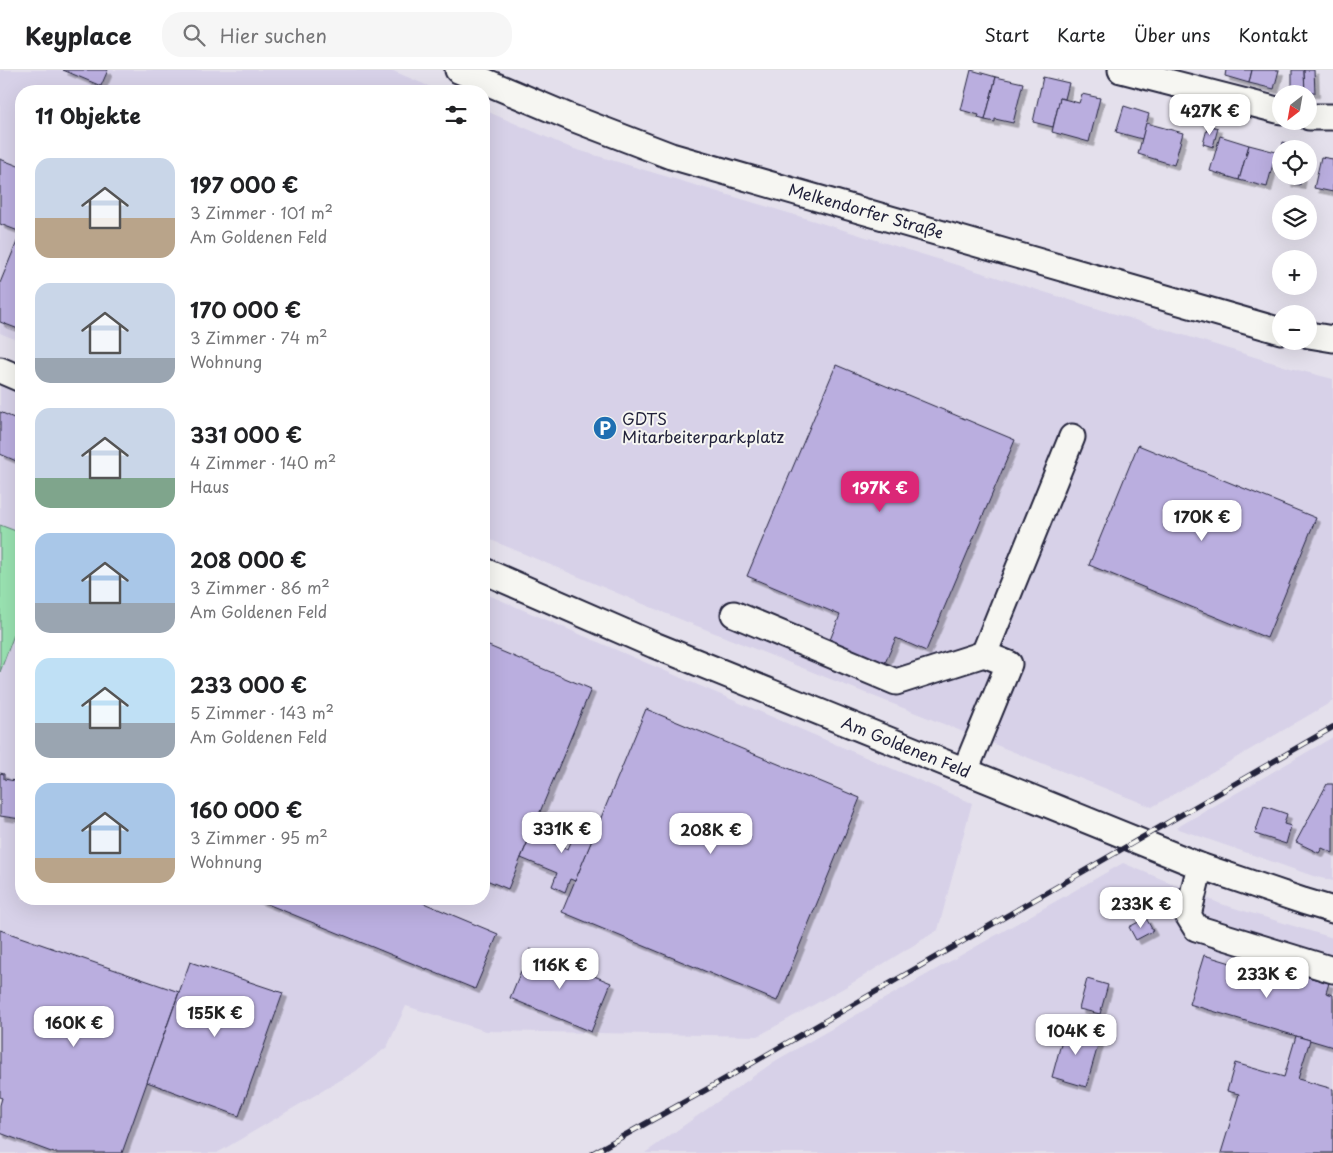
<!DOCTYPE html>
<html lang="de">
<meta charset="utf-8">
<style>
body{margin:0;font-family:"Playpen Sans",sans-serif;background:#f6f6f6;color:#202124;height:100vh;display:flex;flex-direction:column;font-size:19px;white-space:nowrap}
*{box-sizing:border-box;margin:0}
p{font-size:16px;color:#757577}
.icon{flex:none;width:28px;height:28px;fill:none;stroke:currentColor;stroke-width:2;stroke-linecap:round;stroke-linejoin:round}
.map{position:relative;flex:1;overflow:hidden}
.panel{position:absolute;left:15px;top:15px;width:475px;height:820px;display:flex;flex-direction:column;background:#fff;border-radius:20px;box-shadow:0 5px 20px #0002}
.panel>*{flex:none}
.needle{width:32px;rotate:211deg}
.buttons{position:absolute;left:1272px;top:15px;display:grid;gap:10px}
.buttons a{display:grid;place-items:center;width:45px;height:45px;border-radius:50%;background:#fff;box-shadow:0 5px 20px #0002;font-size:25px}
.price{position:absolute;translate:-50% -42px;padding:0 11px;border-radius:10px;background:#fff;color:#222;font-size:16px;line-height:32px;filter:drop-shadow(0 1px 2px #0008)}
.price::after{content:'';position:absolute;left:50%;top:30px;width:15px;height:11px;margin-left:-8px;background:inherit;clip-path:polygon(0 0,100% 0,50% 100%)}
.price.on{background:#db2777;color:#fff}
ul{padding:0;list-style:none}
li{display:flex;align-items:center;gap:15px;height:125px;padding:0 20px}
li span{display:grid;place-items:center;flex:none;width:140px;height:100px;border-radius:15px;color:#555}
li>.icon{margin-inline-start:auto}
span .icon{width:60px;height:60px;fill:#fffc;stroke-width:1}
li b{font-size:21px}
h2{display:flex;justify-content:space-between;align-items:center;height:60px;padding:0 20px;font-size:21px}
header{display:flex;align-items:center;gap:30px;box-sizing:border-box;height:70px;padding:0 25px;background:#fff;border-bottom:1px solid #e0e0e0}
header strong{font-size:24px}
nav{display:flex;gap:28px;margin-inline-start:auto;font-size:18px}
.search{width:350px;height:45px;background:#f6f6f6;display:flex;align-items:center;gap:12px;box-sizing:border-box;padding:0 18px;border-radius:20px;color:#757577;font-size:19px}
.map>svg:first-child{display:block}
.built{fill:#d7d1e8}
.green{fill:#99e2b1;stroke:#5e8276}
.building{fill:#baaedf;stroke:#22223b;filter:url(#shadow)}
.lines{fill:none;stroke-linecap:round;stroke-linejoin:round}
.minor-casing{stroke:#22223b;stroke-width:29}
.minor{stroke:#f6f6f2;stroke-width:25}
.rail-casing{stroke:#22223b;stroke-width:5.5}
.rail{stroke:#f6f6f2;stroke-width:4;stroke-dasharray:11;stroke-linecap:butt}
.labels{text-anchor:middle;stroke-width:4;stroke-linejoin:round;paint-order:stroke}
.street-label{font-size:16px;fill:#22223b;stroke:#f6f6f2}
.poi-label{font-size:16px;fill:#22223b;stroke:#f6f6f2;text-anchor:start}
</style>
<header>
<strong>Keyplace</strong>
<div class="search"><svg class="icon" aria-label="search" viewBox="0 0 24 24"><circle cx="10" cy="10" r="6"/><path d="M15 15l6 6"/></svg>Hier suchen</div>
<nav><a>Start</a><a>Karte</a><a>Über uns</a><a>Kontakt</a></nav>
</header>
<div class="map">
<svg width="1333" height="1083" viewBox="0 0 1333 1083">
<defs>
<filter id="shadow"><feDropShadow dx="4.5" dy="4.5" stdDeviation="0" flood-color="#0004"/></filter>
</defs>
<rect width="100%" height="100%" fill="#e4e0ec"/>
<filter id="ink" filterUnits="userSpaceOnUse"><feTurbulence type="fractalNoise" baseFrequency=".02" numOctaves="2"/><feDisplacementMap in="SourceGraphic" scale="10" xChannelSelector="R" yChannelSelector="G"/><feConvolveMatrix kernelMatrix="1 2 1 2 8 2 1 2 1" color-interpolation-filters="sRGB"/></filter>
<g filter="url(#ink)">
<g class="built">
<polygon points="0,0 391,0 440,21 21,21 21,272 0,263"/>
<polygon points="484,40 571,78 795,145 1290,298 1333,309 1333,631 1152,737 667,544 484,467"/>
<polygon points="0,315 21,324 21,829 484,829 484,523 972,733 938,860 849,915 758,966 486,961 406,936 387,977 356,1001 217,1083 0,1083"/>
<polygon points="1333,667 1333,811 1313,806 1176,758"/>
<polygon points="1123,793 1221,834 1333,868 1333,1083 645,1083 775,991"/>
</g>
<polygon class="green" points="0,455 21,463 21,546 0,602"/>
<g class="building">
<polygon points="63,0 108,0 101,16"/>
<polygon points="971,0 996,7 985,50 978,48 979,45 961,40"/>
<polygon points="1226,0 1252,0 1249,13 1225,6"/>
<polygon points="1252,0 1279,0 1274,19 1249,13"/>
<polygon points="1292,0 1304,0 1305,23 1292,23"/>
<polygon points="1304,0 1314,0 1315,23 1305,23"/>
<polygon points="996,7 1023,13 1013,53 995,49 995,52 985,50"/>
<polygon points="1043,7 1069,13 1065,29 1060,28 1053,57 1033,52"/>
<polygon points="1082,24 1100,28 1089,72 1052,62 1060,28 1079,33"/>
<polygon points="1124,36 1149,44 1142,69 1116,62"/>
<polygon points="1146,53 1183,63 1174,95 1138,84"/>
<polygon points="1208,55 1218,58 1213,77 1203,74"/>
<polygon points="1220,66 1249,75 1239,110 1210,101"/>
<polygon points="1283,72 1294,75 1294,79 1282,79"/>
<polygon points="1249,75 1276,82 1267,117 1239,110"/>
<polygon points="1321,87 1333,89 1333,122 1314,118"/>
<polygon points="0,89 21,97 21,260 0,252 0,213 21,162 0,154"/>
<polygon points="1288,106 1302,106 1300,115 1287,112"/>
<polygon points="836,295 1015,370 926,581 896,568 885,593 830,570 840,545 747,506"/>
<polygon points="0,342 21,351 21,393 0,384"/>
<polygon points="1138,375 1316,448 1267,568 1089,495"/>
<polygon points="484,574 591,619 508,819 484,809"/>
<polygon points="646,639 860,728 777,931 562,842"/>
<polygon points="0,703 4,704 4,709 21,712 21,749 0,746"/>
<polygon points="1327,714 1333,714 1333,783 1322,778 1319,783 1296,772"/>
<polygon points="1264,736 1287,744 1284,754 1291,756 1286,774 1255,764"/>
<polygon points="582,746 599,753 575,811 570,809 565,822 552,816 557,803 521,788 531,764 568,779"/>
<polygon points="255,829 414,829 498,864 475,919"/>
<polygon points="1146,848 1153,861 1136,870 1129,857"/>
<polygon points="0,860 179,922 122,1083 54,1083 0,1063 0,1035 2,1028 0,1027"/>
<polygon points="530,879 611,913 591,962 510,928"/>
<polygon points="1204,885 1264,903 1266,895 1329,913 1326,923 1333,925 1333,977 1189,934"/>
<polygon points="190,892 283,923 239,1046 147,1012"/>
<polygon points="1087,909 1108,915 1100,944 1079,939"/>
<polygon points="1066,955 1101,965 1086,1017 1052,1007"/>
<polygon points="1296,966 1310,970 1298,1009 1333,1019 1333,1083 1221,1083 1239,1024 1227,1021 1235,993 1284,1007"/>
</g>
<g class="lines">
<g class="minor-casing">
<g id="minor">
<polyline points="458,0 572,48 671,86 1281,261"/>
<polyline points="1121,0 1281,41"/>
<polyline points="1309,47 1333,47"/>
<polyline points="1309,265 1333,269"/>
<polyline points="0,300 21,309"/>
<polyline points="484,501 654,575 1200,796 1303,831 1333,840"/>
<polyline points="734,544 896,612 984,584"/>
<polyline points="965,701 1009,594 984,584 1072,367"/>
<polyline points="1200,796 1188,845 1196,858 1333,900"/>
</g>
</g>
<use href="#minor" class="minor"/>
<g class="rail-casing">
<polyline id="rail" points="593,1083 711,1017 1333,657"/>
</g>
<use href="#rail" class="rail"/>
</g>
</g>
<defs>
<g id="parking-disc" transform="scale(1.25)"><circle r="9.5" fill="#1f6fb2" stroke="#f6f6f2"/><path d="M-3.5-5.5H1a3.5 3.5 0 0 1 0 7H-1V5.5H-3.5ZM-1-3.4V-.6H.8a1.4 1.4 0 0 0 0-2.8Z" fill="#fff"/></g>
</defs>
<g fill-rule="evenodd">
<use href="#parking-disc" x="605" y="358"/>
</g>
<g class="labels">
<g class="street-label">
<text transform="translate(866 141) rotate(16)" y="6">Melkendorfer Straße</text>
<text transform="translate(906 677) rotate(22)" y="6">Am Goldenen Feld</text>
</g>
<g class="poi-label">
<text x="622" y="355">GDTS<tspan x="622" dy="18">Mitarbeiterparkplatz</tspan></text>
</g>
</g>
</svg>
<div class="buttons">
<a><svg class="needle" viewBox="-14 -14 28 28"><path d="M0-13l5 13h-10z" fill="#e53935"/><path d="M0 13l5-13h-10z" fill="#757577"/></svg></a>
<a><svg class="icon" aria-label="locate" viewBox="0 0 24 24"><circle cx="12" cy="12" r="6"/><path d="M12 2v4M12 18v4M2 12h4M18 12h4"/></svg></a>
<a><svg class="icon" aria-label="layers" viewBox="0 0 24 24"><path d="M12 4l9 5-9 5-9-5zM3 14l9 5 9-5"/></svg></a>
<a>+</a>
<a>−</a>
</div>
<b class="price" style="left:1210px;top:66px">427K €</b>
<b class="price on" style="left:880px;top:443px">197K €</b>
<b class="price" style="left:1202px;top:472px">170K €</b>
<b class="price" style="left:562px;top:784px">331K €</b>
<b class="price" style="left:711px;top:785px">208K €</b>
<b class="price" style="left:1141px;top:859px">233K €</b>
<b class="price" style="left:560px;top:920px">116K €</b>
<b class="price" style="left:1267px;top:929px">233K €</b>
<b class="price" style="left:215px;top:968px">155K €</b>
<b class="price" style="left:74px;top:978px">160K €</b>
<b class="price" style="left:1076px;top:986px">104K €</b>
<section class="panel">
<h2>11 Objekte<svg class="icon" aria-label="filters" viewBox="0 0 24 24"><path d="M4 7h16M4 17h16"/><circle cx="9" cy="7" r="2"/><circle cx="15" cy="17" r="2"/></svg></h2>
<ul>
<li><span style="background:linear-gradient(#c9d6e8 60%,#b9a48a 0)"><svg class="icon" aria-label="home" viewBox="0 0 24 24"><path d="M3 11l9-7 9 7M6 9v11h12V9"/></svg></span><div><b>197 000 €</b><p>3 Zimmer · 101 m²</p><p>Am Goldenen Feld</p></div></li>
<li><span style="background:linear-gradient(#c9d6e8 75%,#9aa5b1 0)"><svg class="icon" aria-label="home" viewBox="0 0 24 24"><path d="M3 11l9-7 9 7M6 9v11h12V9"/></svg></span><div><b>170 000 €</b><p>3 Zimmer · 74 m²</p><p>Wohnung</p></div></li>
<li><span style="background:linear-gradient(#c9d6e8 70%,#7fa58c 0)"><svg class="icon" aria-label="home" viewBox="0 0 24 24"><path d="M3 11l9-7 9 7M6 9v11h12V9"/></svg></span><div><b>331 000 €</b><p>4 Zimmer · 140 m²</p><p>Haus</p></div></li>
<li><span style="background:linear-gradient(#a9c7e8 70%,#9aa5b1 0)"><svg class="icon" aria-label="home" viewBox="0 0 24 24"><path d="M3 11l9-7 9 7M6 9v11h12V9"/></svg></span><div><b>208 000 €</b><p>3 Zimmer · 86 m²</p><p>Am Goldenen Feld</p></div></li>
<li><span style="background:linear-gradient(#bfe0f5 65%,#9aa5b1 0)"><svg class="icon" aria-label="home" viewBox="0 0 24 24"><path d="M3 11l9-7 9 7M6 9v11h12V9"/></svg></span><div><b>233 000 €</b><p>5 Zimmer · 143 m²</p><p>Am Goldenen Feld</p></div></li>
<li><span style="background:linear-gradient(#a9c7e8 75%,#b9a48a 0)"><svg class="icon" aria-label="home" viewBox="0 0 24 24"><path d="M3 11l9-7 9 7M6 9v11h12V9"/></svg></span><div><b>160 000 €</b><p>3 Zimmer · 95 m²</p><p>Wohnung</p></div></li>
</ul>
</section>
</div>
